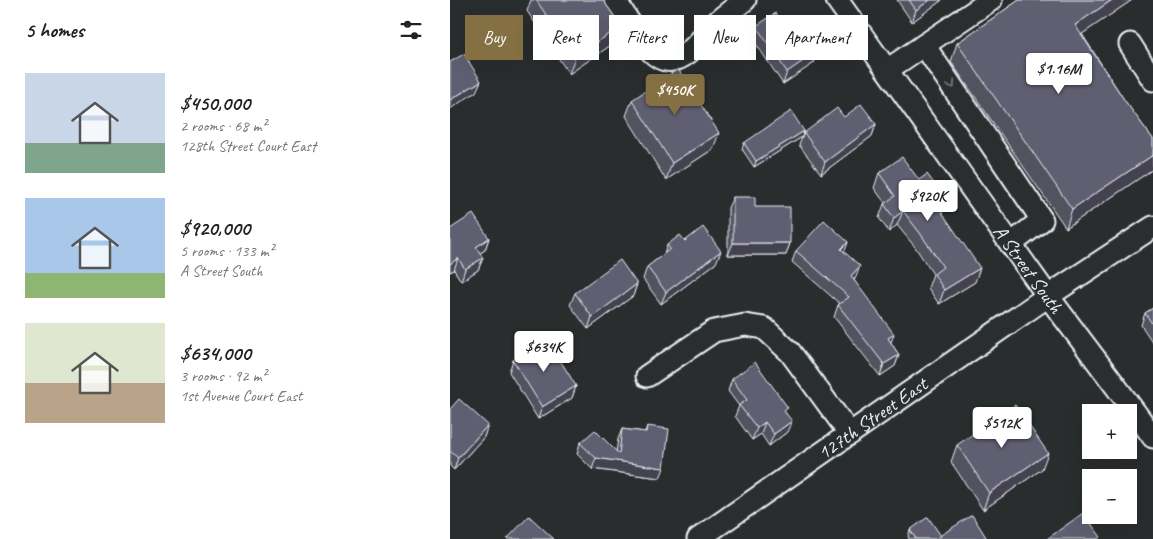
<!DOCTYPE html>
<meta charset="utf-8">
<style>
body{margin:0;font-family:Caveat,sans-serif;background:#f2f2f2;color:#202124;height:100vh;display:flex;flex-direction:column;font-size:19px;white-space:nowrap}
*{box-sizing:border-box;margin:0}
p{font-size:16px;color:#757577}
.icon{flex:none;width:28px;height:28px;fill:none;stroke:currentColor;stroke-width:2;stroke-linecap:round;stroke-linejoin:round}
.map{position:relative;flex:1;overflow:hidden}
.details{display:flex;flex-direction:column;background:#fff;width:450px}
.details>*{flex:none}
.guide{position:absolute;left:15px;top:15px;width:475px;height:45px;display:flex;gap:10px}
.controls{position:absolute;left:632px;top:404px;display:grid;gap:10px}
.controls a{display:grid;place-items:center;width:55px;height:55px;border-radius:0px;background:#fff;box-shadow:0 5px 20px #0002;font-size:25px}
.price{position:absolute;translate:-50% -42px;padding:0 11px;border-radius:5px;background:#fff;color:#222;font-size:16px;line-height:32px;filter:drop-shadow(0 1px 2px #0008)}
.price::after{content:'';position:absolute;left:50%;top:30px;width:15px;height:11px;margin-left:-8px;background:inherit;clip-path:polygon(0 0,100% 0,50% 100%)}
.price.current{background:#847042;color:#fff}
ul{padding:0;list-style:none}
li{display:flex;align-items:center;gap:15px;height:125px;padding:0 25px}
li span{display:grid;place-items:center;flex:none;width:140px;height:100px;border-radius:0px;color:#555}
li>.icon{margin-inline-start:auto}
span .icon{width:60px;height:60px;fill:#fffc;stroke-width:1}
li b{font-size:21px}
h2{display:flex;justify-content:space-between;align-items:center;height:60px;padding:0 25px;font-size:21px}
.pill{padding:0 18px;border-radius:0px;background:#fff;box-shadow:0 5px 20px #0002;font-size:18px;line-height:45px}
.pill.current{background:#847042;color:#fff}
main{display:flex;flex:1;min-height:0}
.map>svg:first-child{display:block}
.lines{fill:none;stroke-linecap:round;stroke-linejoin:round}
.minor-casing{stroke:#e8f1f8;stroke-width:25}
.minor{stroke:#2a2d2e;stroke-width:21}
.wall{fill:#535261;stroke:#e8f1f8}
.shaded-wall{fill:#44424f;stroke:#e8f1f8}
.building{fill:#615f71;stroke:#e8f1f8}
.oneway{stroke:#6c7275}
.labels{text-anchor:middle;stroke-width:4.5;stroke-linejoin:round;paint-order:stroke}
.street-label{font-size:20px;fill:#e8f1f8;stroke:#2a2d2e}
</style>
<main>
<section class="details">
<h2>5 homes<svg class="icon" aria-label="filters" viewBox="0 0 24 24"><path d="M4 7h16M4 17h16"/><circle cx="9" cy="7" r="2"/><circle cx="15" cy="17" r="2"/></svg></h2>
<ul>
<li><span style="background:linear-gradient(#c9d6e8 70%,#7fa58c 0)"><svg class="icon" aria-label="home" viewBox="0 0 24 24"><path d="M3 11l9-7 9 7M6 9v11h12V9"/></svg></span><div><b>$450,000</b><p>2 rooms · 68 m²</p><p>128th Street Court East</p></div></li>
<li><span style="background:linear-gradient(#a9c7e8 75%,#8fb573 0)"><svg class="icon" aria-label="home" viewBox="0 0 24 24"><path d="M3 11l9-7 9 7M6 9v11h12V9"/></svg></span><div><b>$920,000</b><p>5 rooms · 133 m²</p><p>A Street South</p></div></li>
<li><span style="background:linear-gradient(#dfe7d0 60%,#b9a48a 0)"><svg class="icon" aria-label="home" viewBox="0 0 24 24"><path d="M3 11l9-7 9 7M6 9v11h12V9"/></svg></span><div><b>$634,000</b><p>3 rooms · 92 m²</p><p>1st Avenue Court East</p></div></li>
</ul>
</section>
<div class="map">
<svg width="703" height="539" viewBox="0 0 703 539">
<rect width="100%" height="100%" fill="#2a2d2e"/>
<filter id="ink" filterUnits="userSpaceOnUse"><feTurbulence type="fractalNoise" baseFrequency=".02" numOctaves="2"/><feDisplacementMap in="SourceGraphic" scale="10" xChannelSelector="R" yChannelSelector="G"/><feConvolveMatrix kernelMatrix="1 2 1 2 8 2 1 2 1" color-interpolation-filters="sRGB"/></filter>
<g filter="url(#ink)">
<g class="lines">
<g class="minor-casing">
<g id="minor">
<path d="M165 0C176 16 185 34 198 48 227 81 249 39 268 21 276 14 286 7 295 0"/>
<path id="s1" d="M387 0C455 96 523 192 592 288 629 338 667 387 703 437"/>
<polyline points="680,44 703,80"/>
<polyline points="474,45 592,220 561,244"/>
<polyline points="437,70 541,0"/>
<polyline points="197,376 264,331 295,325 314,328 340,352 400,434"/>
<path id="s2" d="M248 539 598 296 703 227"/>
</g>
</g>
<use href="#minor" class="minor"/>
</g>
<g class="wall">
<polygon points="81,0 153,0 171,26 164,43 119,74 77,11"/>
<polygon points="447,0 492,0 462,22"/>
<polygon points="569,0 682,0 632,34 675,101 703,139 703,169 616,228 501,62 507,43"/>
<polygon points="306,26 337,30 368,51 364,63 333,84 302,38"/>
<polygon points="182,100 263,149 216,180 176,116"/>
<polygon points="394,117 426,124 422,136 371,174 349,145 354,133"/>
<polygon points="354,131 352,137 304,167 292,149 294,143"/>
<polygon points="429,173 469,180 486,186 482,198 525,282 489,304 478,288 483,274 465,247 447,225 439,232 429,218 434,204 435,203 424,188"/>
<polygon points="283,197 305,207 340,243 336,255 278,255 278,208"/>
<polygon points="0,229 39,238 35,250 30,253 33,258 28,270 11,281 4,270 0,272"/>
<polygon points="235,241 266,263 211,304 193,279 197,267 214,254 217,245"/>
<polygon points="398,242 394,252 406,277 404,280 441,343 449,355 445,366 430,376 384,317 388,305 390,304 342,262 346,251"/>
<polygon points="187,284 183,296 138,329 120,305 125,293"/>
<polygon points="703,308 703,343 691,325 695,313"/>
<polygon points="63,360 126,386 122,398 88,419 59,372"/>
<polygon points="282,379 336,413 337,432 319,446 311,434 302,440 285,416 289,406 278,391"/>
<polygon points="0,409 38,425 34,437 4,470 0,466"/>
<polygon points="197,426 210,478 142,469 127,454 130,443 166,452 168,439 172,429 195,432"/>
<polygon points="507,445 592,469 533,510 501,462"/>
<polygon points="460,530 491,536 536,537 535,539 459,539 458,536"/>
</g>
<g class="shaded-wall">
<polygon points="480,0 492,0 462,22 466,10"/>
<polygon points="662,0 682,0 619,43 625,25"/>
<polygon points="171,26 164,43 119,74 125,57"/>
<polygon points="368,51 364,63 333,84 337,72"/>
<polygon points="31,81 26,92 0,109 0,100"/>
<polygon points="426,124 422,136 371,174 375,162"/>
<polygon points="354,131 352,137 304,167 306,161"/>
<polygon points="269,133 263,149 216,180 222,163"/>
<polygon points="703,155 703,169 616,228 622,209"/>
<polygon points="486,186 481,200 478,192"/>
<polygon points="453,211 447,225 439,232 444,218"/>
<polygon points="39,238 35,250 21,259 26,247"/>
<polygon points="398,242 394,253 391,249"/>
<polygon points="283,243 340,243 336,255 278,255"/>
<polygon points="271,251 266,263 211,304 216,292"/>
<polygon points="8,258 4,270 0,272 0,264"/>
<polygon points="33,258 28,270 11,281 15,269"/>
<polygon points="410,266 406,277 397,287 401,276"/>
<polygon points="530,268 525,282 489,304 494,290"/>
<polygon points="187,284 183,296 138,329 142,317"/>
<polygon points="444,334 440,345 438,338"/>
<polygon points="449,355 445,366 430,376 434,364"/>
<polygon points="126,386 122,398 88,419 92,407"/>
<polygon points="342,421 337,432 319,446 324,434"/>
<polygon points="315,422 311,434 302,440 307,428"/>
<polygon points="38,425 34,437 4,470 8,458"/>
<polygon points="598,453 592,469 533,510 539,493"/>
<polygon points="146,458 214,468 210,478 142,469"/>
</g>
<g class="building">
<polygon points="86,0 153,0 171,26 125,57"/>
<polygon points="459,0 480,0 466,10"/>
<polygon points="569,0 662,0 625,25 675,101 703,139 703,155 622,209 507,43"/>
<polygon points="326,13 337,30 349,23 368,51 337,72 306,26"/>
<polygon points="14,54 31,81 0,100 0,62"/>
<polygon points="228,69 269,133 222,163 182,100"/>
<polygon points="411,104 426,124 375,162 354,133 387,108 394,117"/>
<polygon points="341,111 354,131 306,161 294,143"/>
<polygon points="452,157 469,180 477,174 486,186 478,192 530,268 494,290 484,274 493,267 470,233 453,211 444,218 434,204 445,196 429,173"/>
<polygon points="283,197 305,197 305,207 340,207 340,243 283,243"/>
<polygon points="23,214 39,238 26,247 33,258 15,269 8,258 0,264 0,229"/>
<polygon points="374,220 398,242 391,249 410,266 401,276 444,334 438,338 449,355 434,364 388,305 399,297 346,251"/>
<polygon points="253,227 271,251 216,292 197,267 220,249 217,245 230,235 235,241"/>
<polygon points="170,260 187,284 142,317 125,293"/>
<polygon points="703,308 703,325 695,313"/>
<polygon points="97,339 126,386 92,407 63,360"/>
<polygon points="305,362 338,408 334,411 342,421 324,434 315,422 307,428 289,405 297,400 282,379"/>
<polygon points="9,399 38,425 8,458 0,451 0,409"/>
<polygon points="565,405 598,453 539,493 507,445"/>
<polygon points="197,426 219,429 214,468 146,458 130,443 145,430 169,454 172,429 196,432"/>
<polygon points="633,513 651,537 647,539 597,539"/>
<polygon points="522,515 536,537 533,539 490,539 488,537"/>
<polygon points="79,516 104,539 57,539"/>
<polygon points="478,517 491,536 488,537 488,539 466,539 460,530"/>
</g>
<defs><path id="oneway-chevron" d="M-2-3.5L2.5 0L-2 3.5" fill="none" stroke-width="1.6" stroke-linecap="round" stroke-linejoin="round" transform="scale(1.25)"/></defs>
<use class="oneway" href="#oneway-chevron" transform="translate(502 85) rotate(56)"/>
</g>
<g class="labels">
<g class="street-label">
<text dy="7" stroke="none"><textPath href="#s1" startOffset="330">A Street South</textPath></text>
<text dy="7" stroke="none"><textPath href="#s2" startOffset="212">127th Street East</textPath></text>
</g>
</g>
</svg>
<div class="controls">
<a>+</a>
<a>−</a>
</div>
<b class="price" style="left:609px;top:95px">$1.16M</b>
<b class="price current" style="left:225px;top:116px">$450K</b>
<b class="price" style="left:478px;top:222px">$920K</b>
<b class="price" style="left:94px;top:373px">$634K</b>
<b class="price" style="left:552px;top:449px">$512K</b>
<div class="guide">
<a class="pill current">Buy</a>
<a class="pill">Rent</a>
<a class="pill">Filters</a>
<a class="pill">New</a>
<a class="pill">Apartment</a>
</div>
</div>
</main>
